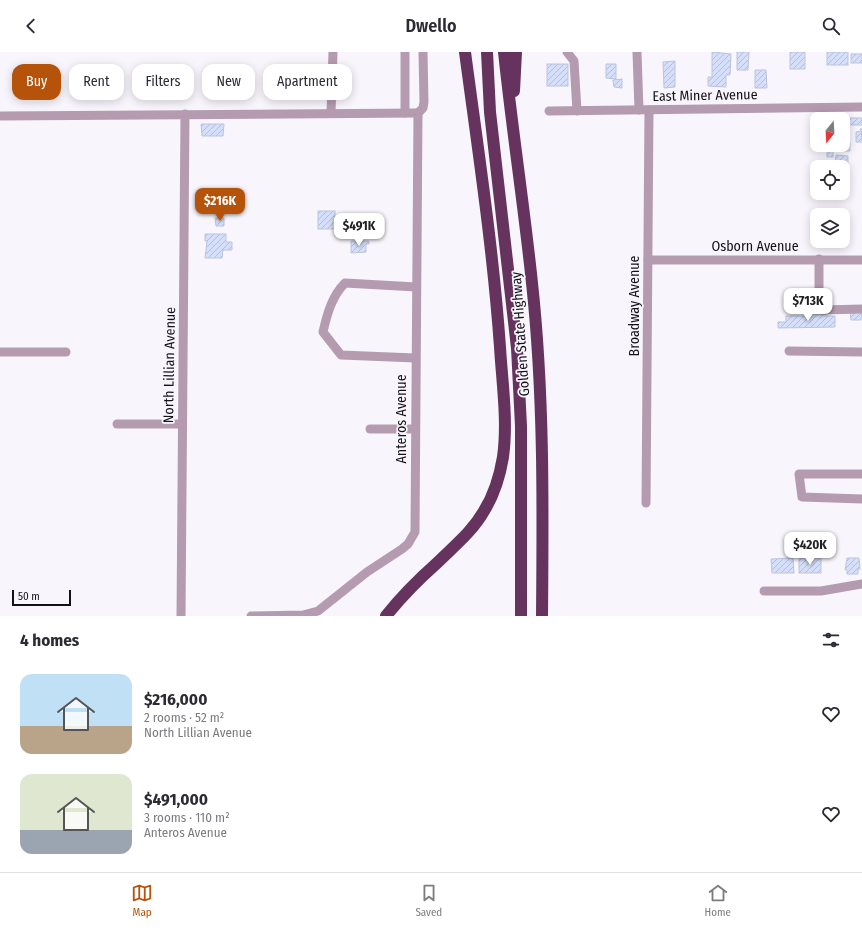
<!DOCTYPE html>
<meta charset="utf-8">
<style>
body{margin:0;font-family:"Fira Sans Condensed",sans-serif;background:#f2f2f3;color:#2b2b33;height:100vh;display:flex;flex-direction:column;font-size:15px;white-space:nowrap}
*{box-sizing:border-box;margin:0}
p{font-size:13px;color:#7c7c81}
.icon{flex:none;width:22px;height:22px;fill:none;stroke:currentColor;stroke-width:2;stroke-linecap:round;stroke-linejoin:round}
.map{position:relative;height:564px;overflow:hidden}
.details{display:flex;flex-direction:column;background:#fff;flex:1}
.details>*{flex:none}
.guide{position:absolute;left:12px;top:12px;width:400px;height:36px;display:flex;gap:8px}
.needle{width:26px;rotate:198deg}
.controls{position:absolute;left:810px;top:60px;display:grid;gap:8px}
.controls a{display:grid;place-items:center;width:40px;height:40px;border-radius:8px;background:#fff;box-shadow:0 2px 10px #0003;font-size:20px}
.scale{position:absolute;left:12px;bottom:10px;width:59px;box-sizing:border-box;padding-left:4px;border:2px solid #131018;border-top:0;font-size:11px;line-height:14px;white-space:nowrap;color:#131018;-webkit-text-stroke:3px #f8f6fc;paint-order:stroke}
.price{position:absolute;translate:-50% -34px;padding:0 9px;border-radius:8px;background:#fff;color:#222;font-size:13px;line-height:26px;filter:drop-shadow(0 1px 2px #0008)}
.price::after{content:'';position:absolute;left:50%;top:24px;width:12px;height:9px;margin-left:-6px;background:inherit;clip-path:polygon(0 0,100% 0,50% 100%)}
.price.current{background:#b45309;color:#fff}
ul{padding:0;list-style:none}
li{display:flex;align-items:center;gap:12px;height:100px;padding:0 20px}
li span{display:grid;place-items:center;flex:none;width:112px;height:80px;border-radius:12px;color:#555}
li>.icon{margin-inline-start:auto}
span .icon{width:48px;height:48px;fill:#fffc;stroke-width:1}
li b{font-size:17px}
h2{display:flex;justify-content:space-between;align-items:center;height:48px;padding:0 20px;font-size:17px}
.tag{padding:0 14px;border-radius:12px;background:#fff;box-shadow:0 2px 10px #0003;font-size:14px;line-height:36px}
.tag.current{background:#b45309;color:#fff}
header{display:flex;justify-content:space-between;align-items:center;height:52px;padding:0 20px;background:#fff;font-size:18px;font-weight:600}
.dock{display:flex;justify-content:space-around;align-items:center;height:56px;border-top:1px solid #e1e1e2;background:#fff;font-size:11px;color:#7c7c81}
.dock a{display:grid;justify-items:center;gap:2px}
.dock .current{color:#b45309}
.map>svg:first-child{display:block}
.building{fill:url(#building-hatch);stroke:#bbc4dd}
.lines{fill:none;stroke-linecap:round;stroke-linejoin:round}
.minor{stroke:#b59bb0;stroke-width:9}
.highway{stroke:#65335e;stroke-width:12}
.labels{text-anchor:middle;stroke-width:3.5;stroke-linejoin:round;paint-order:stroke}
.street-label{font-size:14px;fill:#131018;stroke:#f8f6fc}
</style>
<header><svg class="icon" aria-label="back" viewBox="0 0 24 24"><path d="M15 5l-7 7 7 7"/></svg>Dwello<svg class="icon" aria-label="search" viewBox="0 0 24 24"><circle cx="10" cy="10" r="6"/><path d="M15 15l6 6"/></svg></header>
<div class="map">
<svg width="862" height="564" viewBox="0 0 862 564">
<defs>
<pattern id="building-hatch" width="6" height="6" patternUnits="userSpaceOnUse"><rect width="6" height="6" fill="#d5dff9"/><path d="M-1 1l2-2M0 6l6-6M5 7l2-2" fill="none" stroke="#b6bed5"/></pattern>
</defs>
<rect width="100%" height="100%" fill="#f8f6fc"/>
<g class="building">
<polygon points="712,0 731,2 730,23 726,23 726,35 708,34 708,25 712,25"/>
<polygon points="737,0 749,0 748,18 737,18"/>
<rect x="790" y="0" width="15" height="17"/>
<rect x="827" y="0" width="21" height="13"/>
<rect x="851" y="2" width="11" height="9"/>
<polygon points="675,9 675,35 664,36 663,10"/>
<rect x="547" y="12" width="21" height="22"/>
<polygon points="606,12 616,12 616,27 606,26"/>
<polygon points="755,18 766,18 767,36 755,36"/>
<polygon points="622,27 622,36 614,35 613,28"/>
<polygon points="836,66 862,66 862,73 843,73 843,67"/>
<polygon points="201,72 224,72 223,84 202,84"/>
<polygon points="861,76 862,90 856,90 856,80 861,79"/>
<polygon points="843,90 850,90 850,99 837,99 837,93 843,93"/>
<rect x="827" y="98" width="6" height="7"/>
<polygon points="836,103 848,104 848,132 843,132 843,115 839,115 839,111 835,111"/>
<rect x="318" y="159" width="17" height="18"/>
<polygon points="215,166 224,166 224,174 216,174"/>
<polygon points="205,182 226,182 226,190 232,190 232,198 223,198 222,206 205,206 207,189 205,189"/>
<polygon points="351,189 369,189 369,192 366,192 366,200 351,201"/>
<polygon points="850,258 862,258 861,268 851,268"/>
<polygon points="810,262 826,262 826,264 835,264 835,275 778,276 778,270 786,270 786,264 810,264"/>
<polygon points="793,506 794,521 772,521 771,507"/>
<rect x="799" y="506" width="22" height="15"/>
<polygon points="847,506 859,506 860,517 858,517 858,522 847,522 847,518 845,518"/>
</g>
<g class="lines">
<g class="minor">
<polyline points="567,0 574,9 577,59"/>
<polyline points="637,0 639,58"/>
<polyline points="549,59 862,55"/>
<polyline points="331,61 333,0"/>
<polyline points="405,61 405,0"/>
<polyline points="418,61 423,56 424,50 423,0"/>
<polyline points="0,64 418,61"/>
<polyline points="819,207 819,256 822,258 862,257"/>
<polyline points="648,208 862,208"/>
<polyline points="789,299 862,300"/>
<polyline points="0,300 66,300"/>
<path d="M415 306 341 303 323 280C327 262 332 244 345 231L416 235"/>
<polyline points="117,372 182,372"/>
<polyline points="370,377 414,377"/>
<polyline points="862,422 799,422 802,445 862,447"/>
<polyline points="646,451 649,58"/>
<polyline points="764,539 821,539 862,532"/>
<polyline points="181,564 185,62"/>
<polyline points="251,564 303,563 318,559 367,520 402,497 408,492 415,480 418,61"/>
</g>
<g class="highway">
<polyline points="487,0 490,60 517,296 521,374 521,564"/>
<path d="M504 0C512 77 524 154 532 231 544 342 543 453 542 564"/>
<polyline points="514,39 516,0"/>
<path d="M386 564C401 545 419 527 437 511 454 494 472 480 484 459 494 443 500 423 503 405 508 369 502 330 500 295 493 196 478 98 465 0"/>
</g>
</g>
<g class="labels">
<g class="street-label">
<text transform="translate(705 43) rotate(-1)" y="5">East Miner Avenue</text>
<text x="755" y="199">Osborn Avenue</text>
<text transform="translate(634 254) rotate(-90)" y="5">Broadway Avenue</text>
<text transform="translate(520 282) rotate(-94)" y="5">Golden State Highway</text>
<text transform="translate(169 313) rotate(-89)" y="5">North Lillian Avenue</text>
<text transform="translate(401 367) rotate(-90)" y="5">Anteros Avenue</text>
</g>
</g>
</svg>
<div class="controls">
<a><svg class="needle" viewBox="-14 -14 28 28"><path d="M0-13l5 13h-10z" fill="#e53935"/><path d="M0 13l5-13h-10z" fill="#7c7c81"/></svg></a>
<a><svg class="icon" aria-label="locate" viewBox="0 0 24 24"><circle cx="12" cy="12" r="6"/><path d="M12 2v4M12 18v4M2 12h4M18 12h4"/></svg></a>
<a><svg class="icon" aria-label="layers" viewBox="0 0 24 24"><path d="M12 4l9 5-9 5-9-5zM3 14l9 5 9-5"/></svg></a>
</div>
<div class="scale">50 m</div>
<b class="price current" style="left:220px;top:170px">$216K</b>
<b class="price" style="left:359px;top:195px">$491K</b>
<b class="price" style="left:808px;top:270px">$713K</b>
<b class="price" style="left:810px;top:514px">$420K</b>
<div class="guide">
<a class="tag current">Buy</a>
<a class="tag">Rent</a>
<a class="tag">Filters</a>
<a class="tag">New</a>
<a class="tag">Apartment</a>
</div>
</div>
<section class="details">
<h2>4 homes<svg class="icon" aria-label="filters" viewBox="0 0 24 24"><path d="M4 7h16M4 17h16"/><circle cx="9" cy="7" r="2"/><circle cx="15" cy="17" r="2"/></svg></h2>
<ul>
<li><span style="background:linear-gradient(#bfe0f5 65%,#b9a48a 0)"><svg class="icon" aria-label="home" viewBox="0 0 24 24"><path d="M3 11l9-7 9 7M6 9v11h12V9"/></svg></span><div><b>$216,000</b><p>2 rooms · 52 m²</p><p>North Lillian Avenue</p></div><svg class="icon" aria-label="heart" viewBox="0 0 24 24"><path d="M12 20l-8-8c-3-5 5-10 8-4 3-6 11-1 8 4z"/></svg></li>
<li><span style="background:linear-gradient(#dfe7d0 70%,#9aa5b1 0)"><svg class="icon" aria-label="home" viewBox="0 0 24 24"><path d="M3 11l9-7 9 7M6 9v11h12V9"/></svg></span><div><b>$491,000</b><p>3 rooms · 110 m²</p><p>Anteros Avenue</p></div><svg class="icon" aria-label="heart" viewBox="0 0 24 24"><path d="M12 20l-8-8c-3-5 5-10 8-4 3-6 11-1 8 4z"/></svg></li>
</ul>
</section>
<nav class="dock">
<a class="current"><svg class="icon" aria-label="map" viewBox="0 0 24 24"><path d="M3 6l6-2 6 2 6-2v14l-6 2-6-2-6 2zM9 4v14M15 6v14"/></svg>Map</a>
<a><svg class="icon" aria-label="saved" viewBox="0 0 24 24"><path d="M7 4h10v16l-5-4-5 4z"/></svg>Saved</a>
<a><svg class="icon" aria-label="home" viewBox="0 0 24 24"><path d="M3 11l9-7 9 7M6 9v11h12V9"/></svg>Home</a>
</nav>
